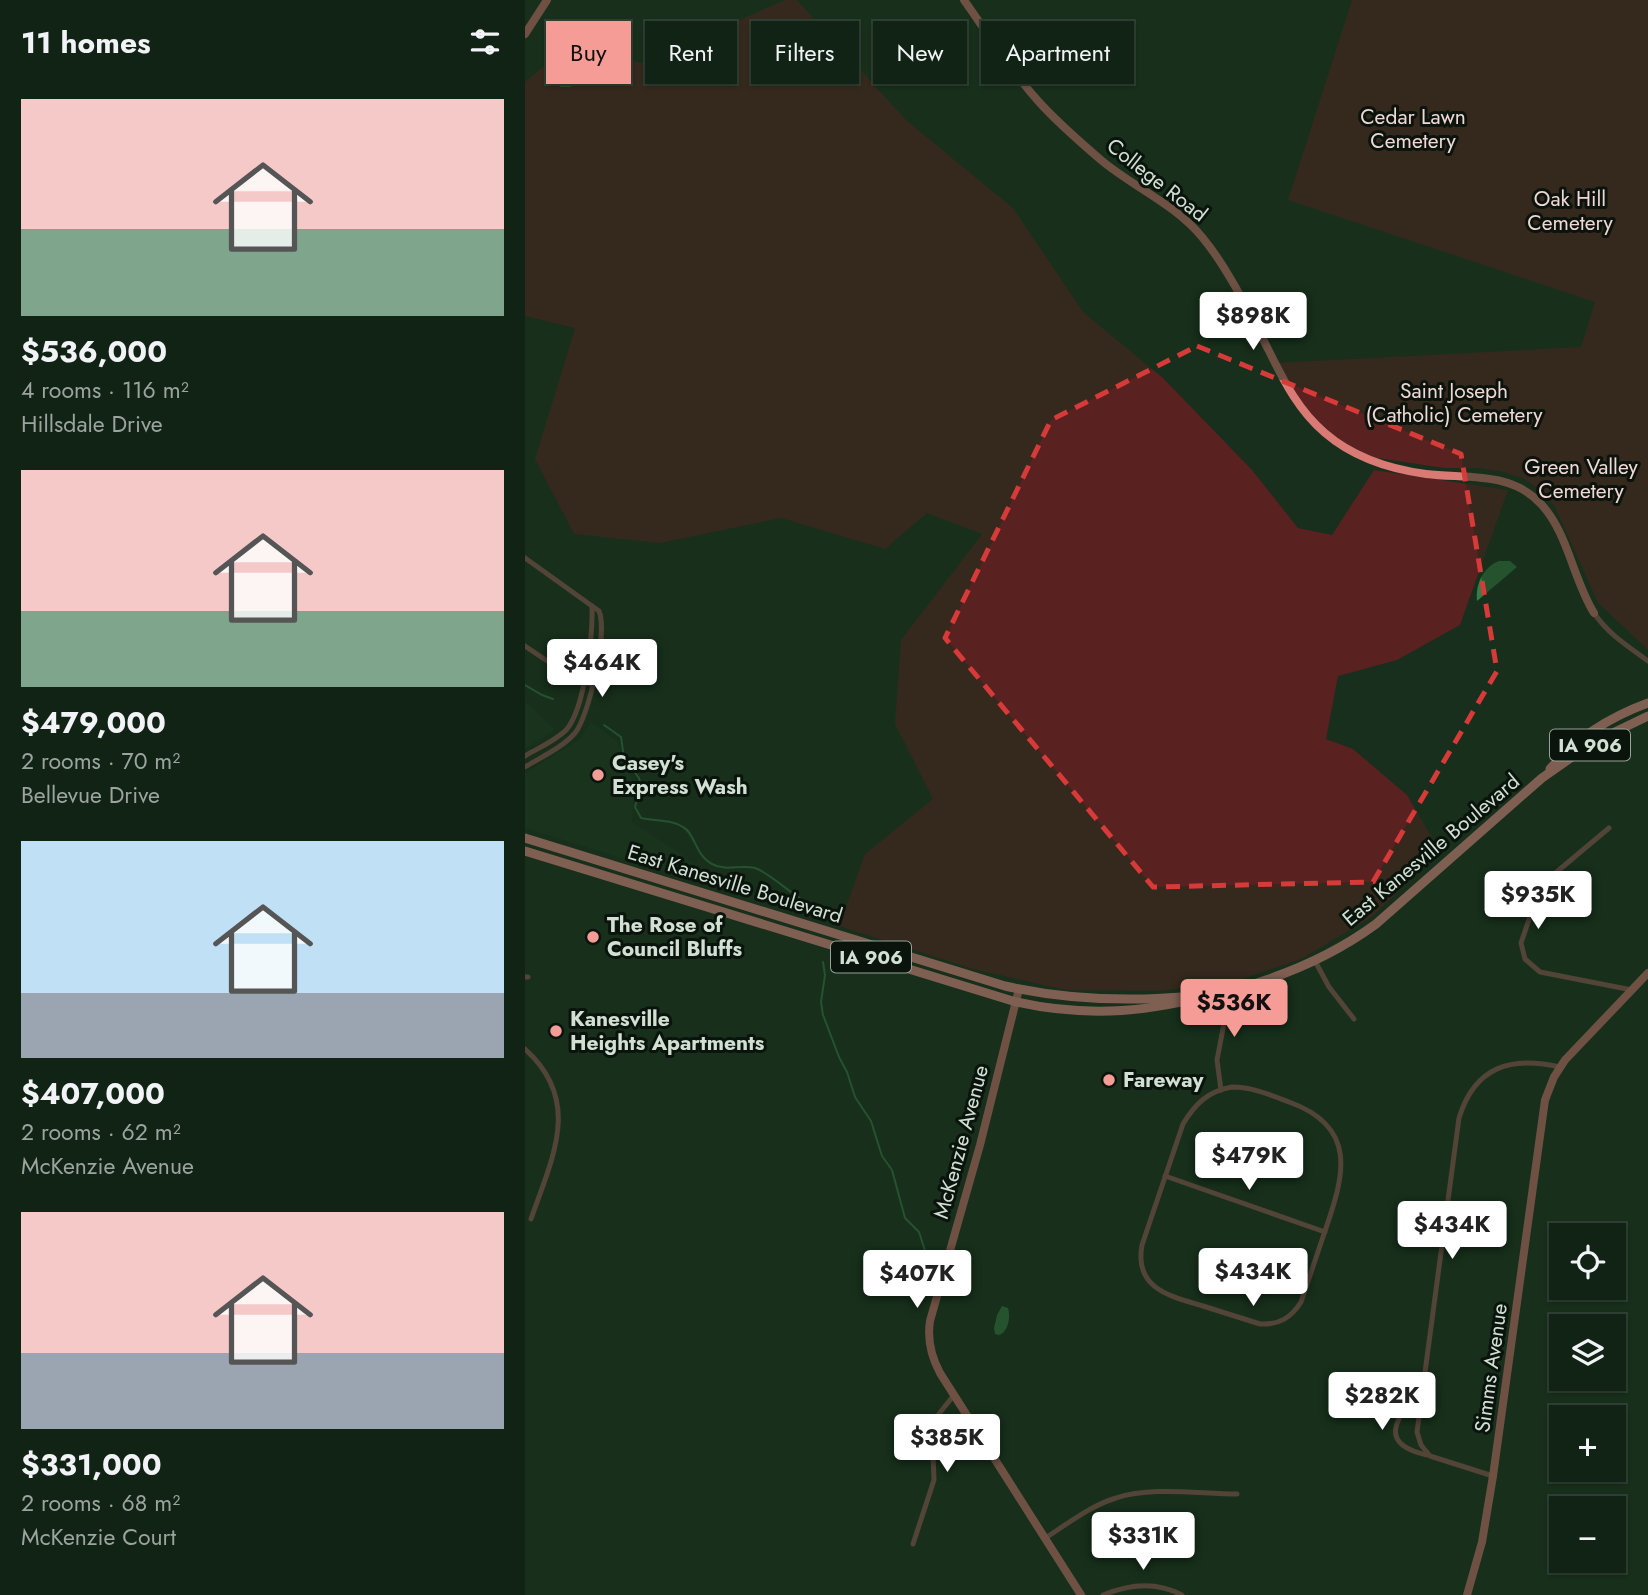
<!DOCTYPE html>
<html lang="en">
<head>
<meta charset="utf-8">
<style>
  :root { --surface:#112315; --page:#1a2b1e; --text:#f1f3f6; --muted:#9ca4a0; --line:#304034; --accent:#f59c96 }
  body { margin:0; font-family:Jost,sans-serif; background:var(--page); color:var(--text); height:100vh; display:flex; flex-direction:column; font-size:26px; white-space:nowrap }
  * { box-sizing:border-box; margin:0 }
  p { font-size:23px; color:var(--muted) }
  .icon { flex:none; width:38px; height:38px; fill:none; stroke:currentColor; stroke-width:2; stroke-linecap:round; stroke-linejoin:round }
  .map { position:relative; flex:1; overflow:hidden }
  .panel { display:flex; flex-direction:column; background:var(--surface); width:525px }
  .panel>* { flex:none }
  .guide { position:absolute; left:21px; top:21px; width:665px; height:63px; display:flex; gap:14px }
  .controls { position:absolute; left:1024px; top:1223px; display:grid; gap:14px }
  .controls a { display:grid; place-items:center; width:77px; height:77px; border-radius:0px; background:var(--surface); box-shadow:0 2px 5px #0004,0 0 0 2px var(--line); font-size:35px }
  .price { position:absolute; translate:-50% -60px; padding:0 16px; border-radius:7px; background:#fff; color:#222; font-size:23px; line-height:46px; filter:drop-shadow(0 2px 4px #0008) }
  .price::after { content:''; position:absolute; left:50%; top:42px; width:21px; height:16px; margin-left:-10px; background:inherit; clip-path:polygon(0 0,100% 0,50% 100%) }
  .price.selected { background:var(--accent); color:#111 }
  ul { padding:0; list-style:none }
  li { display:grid; align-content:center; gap:14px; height:371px; padding:0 21px }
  li span { display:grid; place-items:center; height:217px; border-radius:0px; color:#555 }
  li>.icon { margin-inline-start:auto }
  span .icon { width:126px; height:126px; fill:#fffc; stroke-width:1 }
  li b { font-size:30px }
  h2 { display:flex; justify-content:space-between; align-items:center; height:84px; padding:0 21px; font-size:30px }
  .tag { padding:0 24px; border-radius:0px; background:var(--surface); box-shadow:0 2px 5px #0004,0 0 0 2px var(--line); font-size:24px; line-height:63px }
  .tag.selected { background:var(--accent); color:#111 }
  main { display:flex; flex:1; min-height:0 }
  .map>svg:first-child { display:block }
  .built { fill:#1b3921 }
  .green { fill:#592120 }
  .water { fill:#337e46 }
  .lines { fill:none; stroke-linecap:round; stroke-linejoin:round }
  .stream { stroke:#337e46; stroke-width:2 }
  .street { stroke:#995e5a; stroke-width:5 }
  .secondary { stroke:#d97a75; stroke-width:8 }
  .primary { stroke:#fc9994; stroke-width:9 }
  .marked { fill:none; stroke:#d63a39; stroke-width:5; stroke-dasharray:14 9; stroke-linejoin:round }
  .poi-dot { fill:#f59c96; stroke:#0a140c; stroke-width:2.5 }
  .labels { text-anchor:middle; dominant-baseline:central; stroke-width:6; stroke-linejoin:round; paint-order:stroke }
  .shield { fill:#0a140c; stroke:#96a398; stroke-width:2 }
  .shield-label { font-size:19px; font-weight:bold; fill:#d2e0d4 }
  .park-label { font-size:21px; fill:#f1d7d5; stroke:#0a140c }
  .street-label { font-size:21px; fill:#d2e0d4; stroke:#0a140c }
  .poi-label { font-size:21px; font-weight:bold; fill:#d2e0d4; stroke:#0a140c; text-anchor:start }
</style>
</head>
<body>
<main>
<section class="panel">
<h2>11 homes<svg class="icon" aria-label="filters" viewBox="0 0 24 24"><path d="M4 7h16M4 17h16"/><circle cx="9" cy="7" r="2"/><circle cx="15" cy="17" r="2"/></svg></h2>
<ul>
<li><span style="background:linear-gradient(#f6c9c9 60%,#7fa58c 0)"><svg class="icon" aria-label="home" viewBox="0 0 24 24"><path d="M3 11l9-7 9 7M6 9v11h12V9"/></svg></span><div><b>$536,000</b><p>4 rooms · 116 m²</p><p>Hillsdale Drive</p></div></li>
<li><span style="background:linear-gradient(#f6c9c9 65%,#7fa58c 0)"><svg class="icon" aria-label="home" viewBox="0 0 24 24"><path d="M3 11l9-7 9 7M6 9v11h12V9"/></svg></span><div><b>$479,000</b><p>2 rooms · 70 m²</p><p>Bellevue Drive</p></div></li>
<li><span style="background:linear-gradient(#bfe0f5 70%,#9aa5b1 0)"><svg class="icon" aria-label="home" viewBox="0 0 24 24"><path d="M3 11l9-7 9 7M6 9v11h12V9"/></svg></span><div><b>$407,000</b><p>2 rooms · 62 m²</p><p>McKenzie Avenue</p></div></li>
<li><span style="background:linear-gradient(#f6c9c9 65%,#9aa5b1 0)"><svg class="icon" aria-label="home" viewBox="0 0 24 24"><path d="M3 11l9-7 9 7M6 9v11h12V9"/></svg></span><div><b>$331,000</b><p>2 rooms · 68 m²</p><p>McKenzie Court</p></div></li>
</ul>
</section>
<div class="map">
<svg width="1123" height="1595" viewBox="0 0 1123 1595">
  <rect width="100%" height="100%" fill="#172f1c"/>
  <g class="built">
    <polygon points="0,701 30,730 0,749"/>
    <polygon points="66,722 93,742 110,789 107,822 155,853 176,872 176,883 0,828 0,773 55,739"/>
  </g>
  <g class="green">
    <polygon points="260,0 272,0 382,121 488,208 558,312 638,378 727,470 773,528 807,535 849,470 983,490 935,625 872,660 813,676 801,739 828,749 882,795 915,851 847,917 776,959 708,982 634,991 541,990 448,969 314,926 340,854 408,799 370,724 376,640 457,534 402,513 360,549 256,518 135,543 49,534 10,459 50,328 0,316 0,82 24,62 57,46 116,63"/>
    <polygon points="827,0 1123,0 1123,650 1073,603 1030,507 1017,492 998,478 978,472 955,468 919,468 832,455 776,409 750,363 1056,347 1070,302 763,200"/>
  </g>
  <g class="water">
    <polygon points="39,62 46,63 59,75 58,80 45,87 35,87 34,68"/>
    <path d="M974,561H985L992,567L952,601C950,585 958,567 974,561Z"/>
    <path d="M477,1306L483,1308C486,1317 483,1332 474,1335L470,1334L469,1328L472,1315Z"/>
  </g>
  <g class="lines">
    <g class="stream">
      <polyline points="0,685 17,695 28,699"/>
      <path d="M79,725L96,737L99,758L114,778L116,785L110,807L116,818C130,821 145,819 158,827C170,833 170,855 187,864C202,872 215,864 230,868C243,872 265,893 279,901"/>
      <polyline points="298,962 300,975 296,1002 298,1015 314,1057 322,1072 330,1097 346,1121 357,1156 367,1170 380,1218 394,1232 404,1263"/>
    </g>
    <g class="street">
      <path d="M0,558L74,611C83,632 64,716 50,733C37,748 16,757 0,767"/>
      <path d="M1069,613C1083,634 1103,646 1123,661"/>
      <polyline points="0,646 43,675 67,685"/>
      <path d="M0,756C13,748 32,740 42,729C60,707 68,634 67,606"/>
      <polyline points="1084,828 1028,875 1013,893 996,943 1000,959 1015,972 1107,990"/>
      <polyline points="790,961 804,987 829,1019"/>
      <polyline points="0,977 3,977"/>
      <path d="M0,1049C58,1101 27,1158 6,1219"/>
      <path d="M707,1087C727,1087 746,1095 764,1102C834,1127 819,1176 800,1231C792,1255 784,1279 776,1302C766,1318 754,1325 735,1324C716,1318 697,1312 678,1306C645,1296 609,1289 617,1245L658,1124C670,1104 683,1091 707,1087Z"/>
      <polyline points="696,1090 692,1060 701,1013 699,992"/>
      <polyline points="640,1176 800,1232"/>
      <path d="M895,1388C873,1418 850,1443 902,1455"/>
      <path d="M968,1476L905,1456L896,1445L892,1432L934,1118C950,1066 986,1056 1035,1067"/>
      <path d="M519,1539C542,1524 565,1506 591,1498C626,1486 675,1494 712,1494"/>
      <polyline points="388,1544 409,1480 407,1429 413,1415 429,1395"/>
      <path d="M578,1595C604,1584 631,1581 657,1595"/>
    </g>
    <g class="secondary">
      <path d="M439,0C463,34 486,71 514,102C533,123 555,142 576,160C608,187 650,204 677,237C703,268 725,314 744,351C759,381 773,410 800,433C829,458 864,469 901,474C940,479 986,471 1016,504C1043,533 1048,579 1069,613"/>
      <polyline points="0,34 22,0"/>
      <path d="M494,989L455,1145L405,1321C402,1340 406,1356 415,1373L556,1595"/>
      <polyline points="942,1595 957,1542 968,1476 1020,1100 1029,1077 1040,1060 1123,973"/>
    </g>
    <g class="primary">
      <path d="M1025,769C1051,738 1085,717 1123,703"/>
      <path d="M0,838L480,986C543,1000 605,1002 669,996"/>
      <path d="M0,851L491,1002C568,1019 626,1011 701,992C755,978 806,957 851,924L1017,778L1067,743L1123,716"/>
    </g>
  </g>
  <path d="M0 0H1123V1595H0ZM672,346L936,454L972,671L848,882L628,887L420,638L526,420Z" fill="#172f1c" fill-opacity=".55" fill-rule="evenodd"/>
  <path class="marked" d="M672,346L936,454L972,671L848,882L628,887L420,638L526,420Z"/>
  <g class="poi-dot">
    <circle cx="73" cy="775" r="7"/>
    <circle cx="68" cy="937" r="7"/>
    <circle cx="31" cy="1031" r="7"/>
    <circle cx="584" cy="1080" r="7"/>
  </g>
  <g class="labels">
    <g class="shield">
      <rect x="1025" y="729.5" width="80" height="31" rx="5"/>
      <rect x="306" y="941.5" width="80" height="31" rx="5"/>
    </g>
    <g class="shield-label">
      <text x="1065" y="745">IA 906</text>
      <text x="346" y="957">IA 906</text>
    </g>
    <g class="park-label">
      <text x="888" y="117">Cedar Lawn<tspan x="888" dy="24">Cemetery</tspan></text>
      <text x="1045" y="199">Oak Hill<tspan x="1045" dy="24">Cemetery</tspan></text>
      <text x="929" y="391">Saint Joseph<tspan x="929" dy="24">(Catholic) Cemetery</tspan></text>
      <text x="1056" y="467">Green Valley<tspan x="1056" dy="24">Cemetery</tspan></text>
    </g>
    <g class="street-label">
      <text transform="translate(632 180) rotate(38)">College Road</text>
      <text transform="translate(906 850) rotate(-40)">East Kanesville Boulevard</text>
      <text transform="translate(210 884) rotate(17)">East Kanesville Boulevard</text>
      <text transform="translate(436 1142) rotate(-75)">McKenzie Avenue</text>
      <text transform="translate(966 1368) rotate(-82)">Simms Avenue</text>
    </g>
    <g class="poi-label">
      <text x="87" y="763">Casey's<tspan x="87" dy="24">Express Wash</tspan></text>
      <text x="82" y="925">The Rose of<tspan x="82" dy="24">Council Bluffs</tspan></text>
      <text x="45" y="1019">Kanesville<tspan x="45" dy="24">Heights Apartments</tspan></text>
      <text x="598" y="1080">Fareway</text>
    </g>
  </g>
</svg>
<div class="controls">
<a><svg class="icon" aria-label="locate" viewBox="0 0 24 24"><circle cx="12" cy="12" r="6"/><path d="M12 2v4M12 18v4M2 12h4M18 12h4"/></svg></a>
<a><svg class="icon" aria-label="layers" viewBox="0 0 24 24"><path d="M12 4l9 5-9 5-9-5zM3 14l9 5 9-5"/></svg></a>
<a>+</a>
<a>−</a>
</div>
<b class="price" style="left:728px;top:352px">$898K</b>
<b class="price" style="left:77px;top:699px">$464K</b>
<b class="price" style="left:1013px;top:931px">$935K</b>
<b class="price selected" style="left:709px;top:1039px">$536K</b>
<b class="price" style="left:724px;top:1192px">$479K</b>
<b class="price" style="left:927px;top:1261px">$434K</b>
<b class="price" style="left:728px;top:1308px">$434K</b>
<b class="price" style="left:392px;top:1310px">$407K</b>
<b class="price" style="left:857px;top:1432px">$282K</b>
<b class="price" style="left:422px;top:1474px">$385K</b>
<b class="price" style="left:618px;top:1572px">$331K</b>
<div class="guide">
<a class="tag selected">Buy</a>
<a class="tag">Rent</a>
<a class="tag">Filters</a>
<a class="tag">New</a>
<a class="tag">Apartment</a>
</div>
</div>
</main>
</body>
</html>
